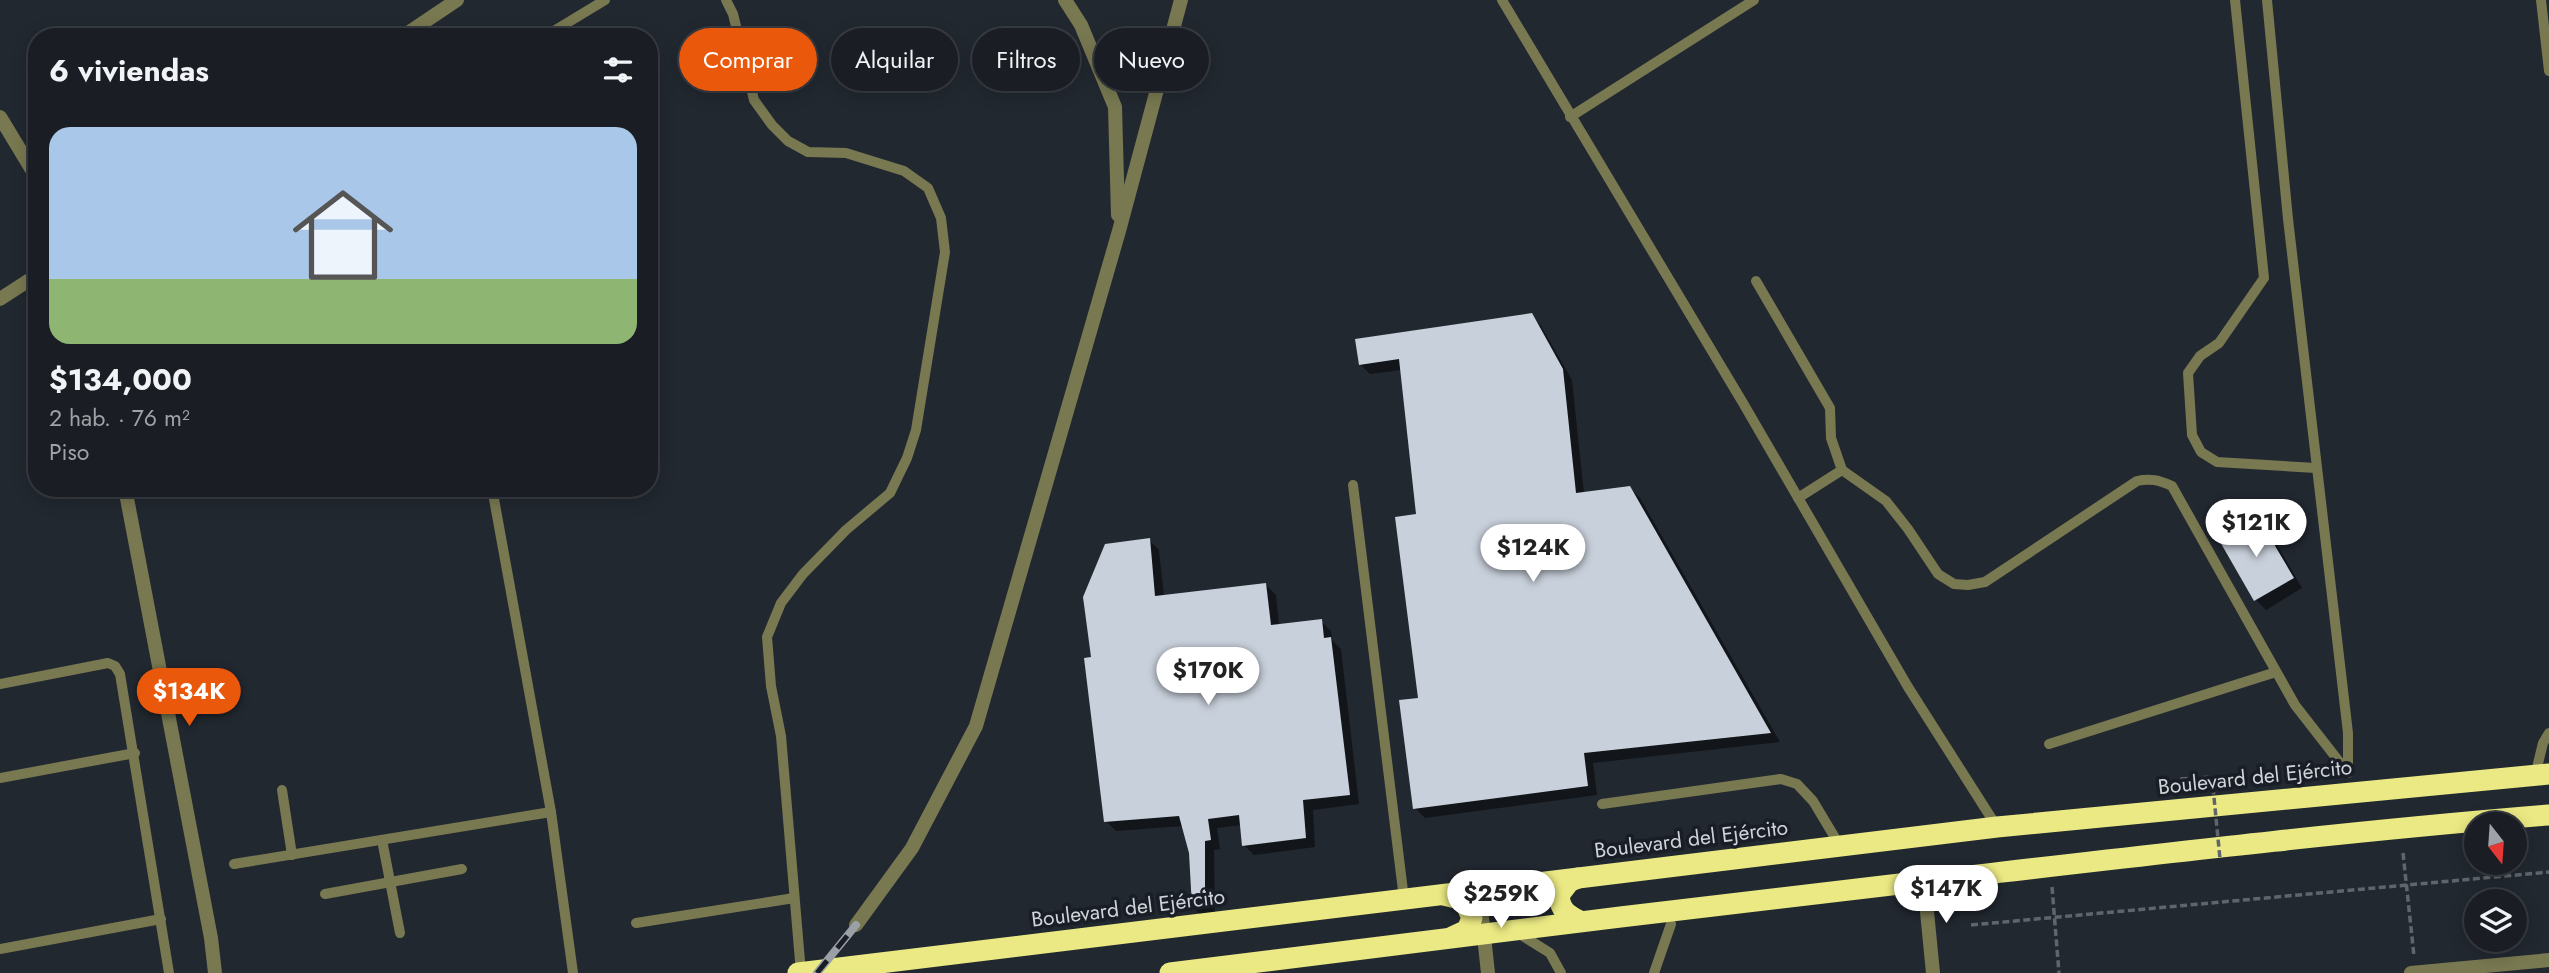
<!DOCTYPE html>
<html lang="es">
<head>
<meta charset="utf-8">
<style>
  :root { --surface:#1a1e24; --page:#272b31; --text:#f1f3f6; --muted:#9fa2a6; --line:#383c41; --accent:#ea580c }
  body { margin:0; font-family:Jost,sans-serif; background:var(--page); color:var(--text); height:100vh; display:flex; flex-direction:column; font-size:26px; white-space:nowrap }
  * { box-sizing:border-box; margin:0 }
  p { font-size:23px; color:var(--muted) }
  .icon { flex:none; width:38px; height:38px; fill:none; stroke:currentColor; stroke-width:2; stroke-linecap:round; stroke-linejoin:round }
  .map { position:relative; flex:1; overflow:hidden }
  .panel { position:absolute; left:28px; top:28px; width:630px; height:469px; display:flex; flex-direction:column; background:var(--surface); border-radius:28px; box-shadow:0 4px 18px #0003,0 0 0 2px var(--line) }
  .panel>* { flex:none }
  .top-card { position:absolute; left:679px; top:28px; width:665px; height:63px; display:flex; gap:14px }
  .needle { width:46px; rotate:163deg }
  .fabs { position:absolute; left:2464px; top:812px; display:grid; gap:14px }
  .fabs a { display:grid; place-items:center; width:63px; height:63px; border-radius:50%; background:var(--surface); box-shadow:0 4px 18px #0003,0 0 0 2px var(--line); font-size:35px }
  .price { position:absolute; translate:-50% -60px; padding:0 16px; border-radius:24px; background:#fff; color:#222; font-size:23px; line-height:46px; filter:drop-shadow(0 2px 4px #0008) }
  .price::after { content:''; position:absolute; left:50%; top:42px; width:21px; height:16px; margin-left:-10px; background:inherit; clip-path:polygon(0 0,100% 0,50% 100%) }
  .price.current { background:var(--accent); color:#fff }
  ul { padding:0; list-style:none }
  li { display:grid; align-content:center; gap:14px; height:371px; padding:0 21px }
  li+li { border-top:2px solid var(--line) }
  li span { display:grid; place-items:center; height:217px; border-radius:21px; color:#555 }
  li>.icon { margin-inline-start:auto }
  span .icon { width:126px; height:126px; fill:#fffc; stroke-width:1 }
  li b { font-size:30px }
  h2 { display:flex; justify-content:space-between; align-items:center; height:84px; padding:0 21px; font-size:30px }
  .chip { padding:0 24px; border-radius:32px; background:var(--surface); box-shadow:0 4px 18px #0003,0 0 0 2px var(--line); font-size:24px; line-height:63px }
  .chip.current { background:var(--accent); color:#fff }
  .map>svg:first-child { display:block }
  .shadow { fill:#0007 }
  .building { fill:#c8d0db }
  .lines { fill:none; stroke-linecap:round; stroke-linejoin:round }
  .path { stroke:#5f656c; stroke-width:3.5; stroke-dasharray:7 3.5; stroke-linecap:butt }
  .lane { stroke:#787851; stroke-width:10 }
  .street { stroke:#787851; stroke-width:14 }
  .highway { stroke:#eae983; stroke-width:21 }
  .rail-casing { stroke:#9b9fa6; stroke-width:8 }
  .rail { stroke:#191e26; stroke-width:5; stroke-dasharray:16; stroke-linecap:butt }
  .path-bridge { stroke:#5f656c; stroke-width:3.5; stroke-dasharray:7 3.5; stroke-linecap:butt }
  .labels { text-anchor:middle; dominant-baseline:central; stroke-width:7; stroke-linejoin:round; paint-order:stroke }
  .street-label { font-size:21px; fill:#d0d4da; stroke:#191e26 }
</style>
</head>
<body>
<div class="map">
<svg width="2549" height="973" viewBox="0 0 2549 973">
  <rect width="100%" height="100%" fill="#222830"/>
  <g class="shadow">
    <polygon points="1531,315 1541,326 1572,380 1584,494 1630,488 1640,498 1780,742 1593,763 1597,795 1425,818 1415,808 1420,699 1418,516 1402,370 1370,374 1360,364"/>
    <polygon points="2258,519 2268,529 2302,588 2266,610 2256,600"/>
    <polygon points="1149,540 1159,550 1164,597 1266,585 1276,595 1279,626 1321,621 1331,631 1332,640 1341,649 1359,804 1313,810 1315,847 1254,855 1244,845 1242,825 1217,828 1220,849 1214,850 1215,916 1203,917 1193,907 1190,853 1183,826 1116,831 1106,821 1093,659"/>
  </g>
  <g class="building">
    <polygon points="1532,313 1563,369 1576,493 1630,486 1771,733 1584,753 1588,786 1413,809 1399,700 1418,698 1395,517 1416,514 1399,359 1359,365 1355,339"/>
    <polygon points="2258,517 2294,578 2254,601 2219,540"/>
    <polygon points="1150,538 1155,596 1266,583 1271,625 1322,619 1324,638 1331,637 1350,795 1303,800 1306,838 1242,846 1239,815 1208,819 1211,840 1205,841 1205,907 1192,907 1189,853 1179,816 1104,822 1084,658 1091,657 1083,597 1105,544"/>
  </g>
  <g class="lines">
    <g class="path">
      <polyline points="2181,789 2180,779 2212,777"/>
      <polyline points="2403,853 2414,956"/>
      <polyline points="2052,887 2059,973"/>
      <polyline points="1971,925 2549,872"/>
    </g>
    <g class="lane">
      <polyline points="726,0 733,14 754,100 772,125 788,141 808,152 846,153 904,171 928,188 941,218 945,252 916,430 907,458 890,493 846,530 803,574 781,603 767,637 771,686 781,736 801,973"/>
      <polyline points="1502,0 1743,403 1908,687 1997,827"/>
      <polyline points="2235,0 2264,278 2219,343 2200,356 2188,373 2192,435 2201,452 2217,462 2316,468"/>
      <polyline points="2267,0 2288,219 2348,733 2348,773"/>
      <polyline points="2541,0 2549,71"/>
      <polyline points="544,37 605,0"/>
      <polyline points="1570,117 1754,0"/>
      <path d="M1756,281L1830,408L1831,438L1842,470L1886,501L1908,529L1938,574L1954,584L1968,585L1985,582L2137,481C2150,478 2159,480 2172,486L2295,705L2348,773"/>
      <polyline points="1353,485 1404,899"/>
      <polyline points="492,488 551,812"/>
      <polyline points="1798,498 1842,470"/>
      <polyline points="0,684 108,663 115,666 120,674 169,973"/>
      <polyline points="2049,744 2276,672"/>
      <polyline points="2535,776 2543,743 2549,733"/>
      <polyline points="0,778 135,753"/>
      <polyline points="282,790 292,855"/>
      <polyline points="1602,804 1781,779 1797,784 1813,801 1840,846"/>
      <polyline points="382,840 400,933"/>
      <polyline points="234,864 551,812 573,973"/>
      <polyline points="325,894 462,869"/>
      <polyline points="636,923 794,898"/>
      <polyline points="1518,933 1550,953 1561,973"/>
      <polyline points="0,949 161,919"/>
      <polyline points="1654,973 1671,924"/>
    </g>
    <g class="street">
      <polyline points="1065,0 1081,25 1115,107 1118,215"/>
      <polyline points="402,37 457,0"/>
      <polyline points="0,117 37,178"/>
      <polyline points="0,299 37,275"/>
      <polyline points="125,488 211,938 215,973"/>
      <polyline points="1924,881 1933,973"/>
      <polyline points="1479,890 1488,973"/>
      <polyline points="856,925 912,848 976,726 1119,231 1181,0"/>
      <polyline points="2411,973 2549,960"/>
    </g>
    <g class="highway">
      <path d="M1578,878L1569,882L1559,895C1560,910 1567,915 1580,921"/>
      <polyline points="1444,895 1464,900 1472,918 1467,930 1452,937"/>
      <polyline points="798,973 1997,827 2549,774"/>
      <path d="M1170,973C1422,941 1673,910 1925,881C2133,857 2340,832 2549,815"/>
    </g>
    <defs>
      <polyline id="rail" points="817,973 856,925"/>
    </defs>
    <use href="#rail" class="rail-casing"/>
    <use href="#rail" class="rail"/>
    <polyline class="path-bridge" points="2212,777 2220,859"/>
  </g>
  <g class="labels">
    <g class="street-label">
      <text transform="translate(2255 777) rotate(-6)">Boulevard del Ejército</text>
      <text transform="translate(1691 839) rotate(-7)">Boulevard del Ejército</text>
      <text transform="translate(1128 908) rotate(-7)">Boulevard del Ejército</text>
    </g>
  </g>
</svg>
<div class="fabs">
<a><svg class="needle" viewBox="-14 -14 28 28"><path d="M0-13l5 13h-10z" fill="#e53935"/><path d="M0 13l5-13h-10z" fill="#9fa2a6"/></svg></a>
<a><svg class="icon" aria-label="layers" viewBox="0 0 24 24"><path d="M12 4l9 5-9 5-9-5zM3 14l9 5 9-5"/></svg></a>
</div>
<b class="price" style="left:2256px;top:559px">$121K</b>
<b class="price" style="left:1533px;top:584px">$124K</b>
<b class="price" style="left:1208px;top:707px">$170K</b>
<b class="price current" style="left:189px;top:728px">$134K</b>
<b class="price" style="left:1946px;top:925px">$147K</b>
<b class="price" style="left:1501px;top:930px">$259K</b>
<div class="top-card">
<a class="chip current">Comprar</a>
<a class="chip">Alquilar</a>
<a class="chip">Filtros</a>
<a class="chip">Nuevo</a>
</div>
<section class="panel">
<h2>6 viviendas<svg class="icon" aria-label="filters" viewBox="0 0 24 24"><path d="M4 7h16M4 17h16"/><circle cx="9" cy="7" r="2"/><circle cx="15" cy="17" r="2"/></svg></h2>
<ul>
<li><span style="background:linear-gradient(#a9c7e8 70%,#8fb573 0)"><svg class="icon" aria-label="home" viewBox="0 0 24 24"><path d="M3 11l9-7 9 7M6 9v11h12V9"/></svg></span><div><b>$134,000</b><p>2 hab. · 76 m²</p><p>Piso</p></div></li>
</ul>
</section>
</div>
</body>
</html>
